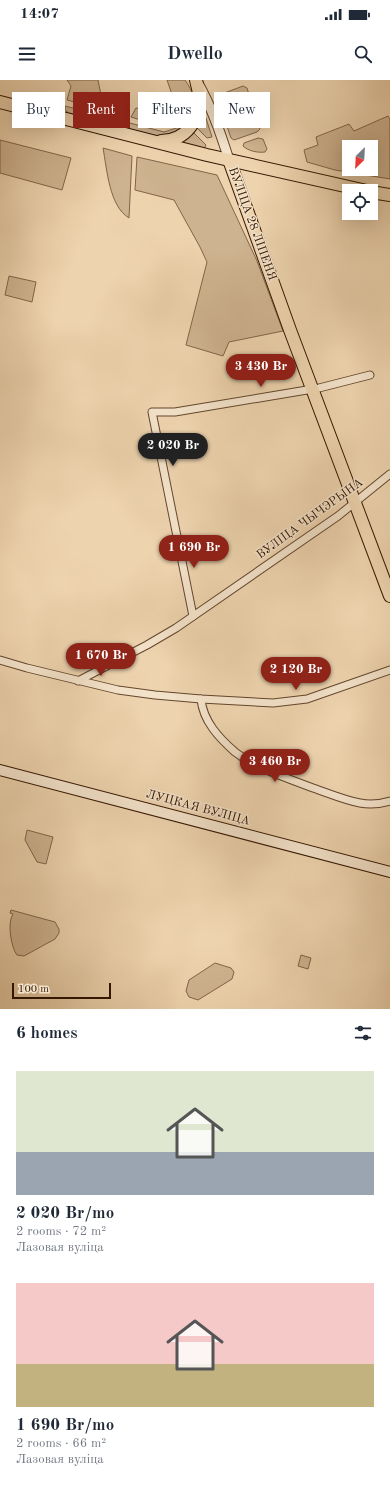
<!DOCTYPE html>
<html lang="en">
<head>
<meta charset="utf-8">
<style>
  :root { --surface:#fff; --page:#f6f6f7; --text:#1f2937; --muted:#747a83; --accent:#8f2418 }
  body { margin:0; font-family:"Old Standard TT",serif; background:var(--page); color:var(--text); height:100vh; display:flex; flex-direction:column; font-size:15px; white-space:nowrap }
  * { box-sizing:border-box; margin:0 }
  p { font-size:13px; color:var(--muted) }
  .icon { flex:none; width:22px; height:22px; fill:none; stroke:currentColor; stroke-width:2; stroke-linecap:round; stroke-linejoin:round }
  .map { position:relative; height:929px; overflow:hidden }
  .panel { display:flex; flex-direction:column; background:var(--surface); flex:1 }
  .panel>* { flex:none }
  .banner { position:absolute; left:12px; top:12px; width:366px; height:36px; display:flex; gap:8px }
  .needle { width:26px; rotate:204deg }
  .buttons { position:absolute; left:342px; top:60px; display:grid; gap:8px }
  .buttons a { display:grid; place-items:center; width:36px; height:36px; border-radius:0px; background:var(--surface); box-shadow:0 4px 16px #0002; font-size:20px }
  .scale { position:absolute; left:12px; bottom:10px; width:99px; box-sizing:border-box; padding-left:4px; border:2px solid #351700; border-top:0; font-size:11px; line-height:14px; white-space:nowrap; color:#351700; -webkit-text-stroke:3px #f3e2ca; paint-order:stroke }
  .price { position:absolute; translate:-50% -34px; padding:0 9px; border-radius:14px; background:var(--accent); color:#fff; font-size:13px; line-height:26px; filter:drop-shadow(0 1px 2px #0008) }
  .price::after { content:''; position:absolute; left:50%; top:24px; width:12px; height:9px; margin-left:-6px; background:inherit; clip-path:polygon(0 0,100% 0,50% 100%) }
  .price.on { background:#222; color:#fff }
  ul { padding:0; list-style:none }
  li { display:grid; align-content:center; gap:8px; height:212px; padding:0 16px }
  li span { display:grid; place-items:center; height:124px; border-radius:0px; color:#555 }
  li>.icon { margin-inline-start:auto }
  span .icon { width:72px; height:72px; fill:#fffc; stroke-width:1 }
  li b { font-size:17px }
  h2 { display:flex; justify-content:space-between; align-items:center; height:48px; padding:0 16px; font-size:17px }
  .chip { padding:0 14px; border-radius:0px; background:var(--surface); box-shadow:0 4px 16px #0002; font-size:14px; line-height:36px }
  .chip.on { background:var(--accent); color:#fff }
  .status { display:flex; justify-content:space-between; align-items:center; height:28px; padding:0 20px; background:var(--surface); direction:ltr }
  .status svg { height:11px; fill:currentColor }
  header { display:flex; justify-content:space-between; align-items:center; height:52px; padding:0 16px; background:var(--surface); font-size:18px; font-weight:700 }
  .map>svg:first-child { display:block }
  .green { fill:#ceb390; stroke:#826548; fill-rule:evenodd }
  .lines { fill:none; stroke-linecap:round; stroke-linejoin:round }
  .minor-casing { stroke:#63462c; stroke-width:9 }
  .tertiary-casing { stroke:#63462c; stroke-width:11 }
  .secondary-casing { stroke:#351700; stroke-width:12 }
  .primary-casing { stroke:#351700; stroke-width:14 }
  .minor { stroke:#f3e2ca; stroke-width:7 }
  .tertiary { stroke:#f3e2ca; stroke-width:9 }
  .secondary { stroke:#f3e2ca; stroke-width:10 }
  .primary { stroke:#edd3ae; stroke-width:12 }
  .labels { text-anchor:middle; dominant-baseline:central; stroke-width:3; stroke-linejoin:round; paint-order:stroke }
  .street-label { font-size:12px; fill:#351700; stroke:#f3e2ca }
</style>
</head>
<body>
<div class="status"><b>14:07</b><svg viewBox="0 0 49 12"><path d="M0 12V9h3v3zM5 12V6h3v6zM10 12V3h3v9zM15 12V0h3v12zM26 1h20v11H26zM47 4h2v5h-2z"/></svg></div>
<header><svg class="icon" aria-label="menu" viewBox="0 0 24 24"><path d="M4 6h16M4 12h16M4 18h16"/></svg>Dwello<svg class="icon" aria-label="search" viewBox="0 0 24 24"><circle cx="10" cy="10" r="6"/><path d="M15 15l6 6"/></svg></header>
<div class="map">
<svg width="390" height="929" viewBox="0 0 390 929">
  <rect width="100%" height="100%" fill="#edd3ae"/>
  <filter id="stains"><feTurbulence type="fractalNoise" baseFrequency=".005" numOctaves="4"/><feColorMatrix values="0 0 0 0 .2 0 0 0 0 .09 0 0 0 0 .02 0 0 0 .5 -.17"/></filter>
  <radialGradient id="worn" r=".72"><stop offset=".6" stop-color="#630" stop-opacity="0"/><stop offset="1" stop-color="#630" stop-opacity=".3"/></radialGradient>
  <g class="green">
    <polygon points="67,0 98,0 104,30 67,20 71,6"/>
    <path d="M167,0H185C197,18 194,19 191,39L176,26Z"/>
    <polygon points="243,6 247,8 260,49 257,52 234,60 231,58 217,17 219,15"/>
    <polygon points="164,25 169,26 182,40 163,47 131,37 136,28 161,34"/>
    <polygon points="65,26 164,52 186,45 184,51 159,57 68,33 65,29"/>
    <polygon points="204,32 212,57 207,58 196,47"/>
    <path d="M388,36L390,39V99L335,90L307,82L304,70L318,65L316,57L349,44L354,51ZM349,67H371V89H349Z"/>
    <polygon points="193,52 206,65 204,69 181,63"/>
    <path d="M258,58L263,59L267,69L265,72C258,73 248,71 243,66L244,63Z"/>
    <polygon points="0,60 71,78 62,110 0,93"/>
    <path d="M103,68L132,76L129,138C109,126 107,89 103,68Z"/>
    <polygon points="137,77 217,95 257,181 283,251 229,262 223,276 186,265 207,182 200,167 174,120 135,110"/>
    <polygon points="9,196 36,202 32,222 5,215"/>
    <polygon points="27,750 53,757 46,784 37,782 25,760"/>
    <path d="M11,830L55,842L59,849V853L55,859L24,876L17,875C11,868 7,842 13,834L10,833Z"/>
    <polygon points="301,875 311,878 308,889 298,886"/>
    <polygon points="215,883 231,888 234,892 232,899 198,920 189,917 186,911 189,900"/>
  </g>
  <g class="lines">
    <defs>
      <g id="minor">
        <polyline points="193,536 152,332 175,332 319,308 370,295"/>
        <polyline points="0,580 27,588 118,610 155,615 201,619 273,623 307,619 390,590"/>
        <polyline points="78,601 147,565 176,548 338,436 390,394"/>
        <path d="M201,619C203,641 219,658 235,672C257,689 287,698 313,708C328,713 344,720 360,723C370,725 380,724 390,721"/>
      </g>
      <path id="tertiary" d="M199,5C212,28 221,54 229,80"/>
      <polyline id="secondary" points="0,690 390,792"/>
      <g id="primary">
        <polyline points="0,22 207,75 367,111"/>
        <path d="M161,61C186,61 201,39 199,16C199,10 197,5 196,0"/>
        <polyline points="229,80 290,250 390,516"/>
        <polyline points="371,112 390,115"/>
      </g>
    </defs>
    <use href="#minor" class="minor-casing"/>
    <use href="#tertiary" class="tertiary-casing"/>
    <use href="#secondary" class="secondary-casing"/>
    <use href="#primary" class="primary-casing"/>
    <use href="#minor" class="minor"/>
    <use href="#tertiary" class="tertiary"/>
    <use href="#secondary" class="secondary"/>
    <use href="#primary" class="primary"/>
  </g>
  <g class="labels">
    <g class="street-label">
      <text transform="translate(252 144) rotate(70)">ВУЛІЦА 28 ЛІПЕНЯ</text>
      <text transform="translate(310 439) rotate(-36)">ВУЛІЦА ЧЫЧЭРЫНА</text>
      <text transform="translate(198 728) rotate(15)">ЛУЦКАЯ ВУЛІЦА</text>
    </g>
  </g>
  <rect width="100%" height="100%" filter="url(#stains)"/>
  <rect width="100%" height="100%" fill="url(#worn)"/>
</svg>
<div class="buttons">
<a><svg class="needle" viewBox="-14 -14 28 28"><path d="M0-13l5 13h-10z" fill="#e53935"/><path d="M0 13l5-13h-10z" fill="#747a83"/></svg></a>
<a><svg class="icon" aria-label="locate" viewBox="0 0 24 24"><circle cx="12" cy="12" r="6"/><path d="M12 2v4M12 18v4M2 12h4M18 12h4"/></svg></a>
</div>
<div class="scale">100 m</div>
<b class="price" style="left:261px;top:308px">3 430 Br</b>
<b class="price on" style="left:173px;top:387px">2 020 Br</b>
<b class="price" style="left:194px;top:489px">1 690 Br</b>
<b class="price" style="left:101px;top:597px">1 670 Br</b>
<b class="price" style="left:296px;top:611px">2 120 Br</b>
<b class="price" style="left:275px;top:703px">3 460 Br</b>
<div class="banner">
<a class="chip">Buy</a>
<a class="chip on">Rent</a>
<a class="chip">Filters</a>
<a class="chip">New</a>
</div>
</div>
<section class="panel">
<h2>6 homes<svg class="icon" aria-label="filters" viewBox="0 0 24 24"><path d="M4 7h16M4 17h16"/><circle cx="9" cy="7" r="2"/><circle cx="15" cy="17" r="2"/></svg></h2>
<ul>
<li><span style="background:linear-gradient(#dfe7d0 65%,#9aa5b1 0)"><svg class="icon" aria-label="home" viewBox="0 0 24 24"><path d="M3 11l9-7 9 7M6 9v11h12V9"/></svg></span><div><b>2 020 Br/mo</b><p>2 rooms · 72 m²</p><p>Лазовая вуліца</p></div></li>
<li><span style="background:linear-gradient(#f6c9c9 65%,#c2b280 0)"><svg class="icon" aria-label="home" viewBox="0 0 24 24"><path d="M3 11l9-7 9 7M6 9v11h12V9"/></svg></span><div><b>1 690 Br/mo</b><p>2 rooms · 66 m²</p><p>Лазовая вуліца</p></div></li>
</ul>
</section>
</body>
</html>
